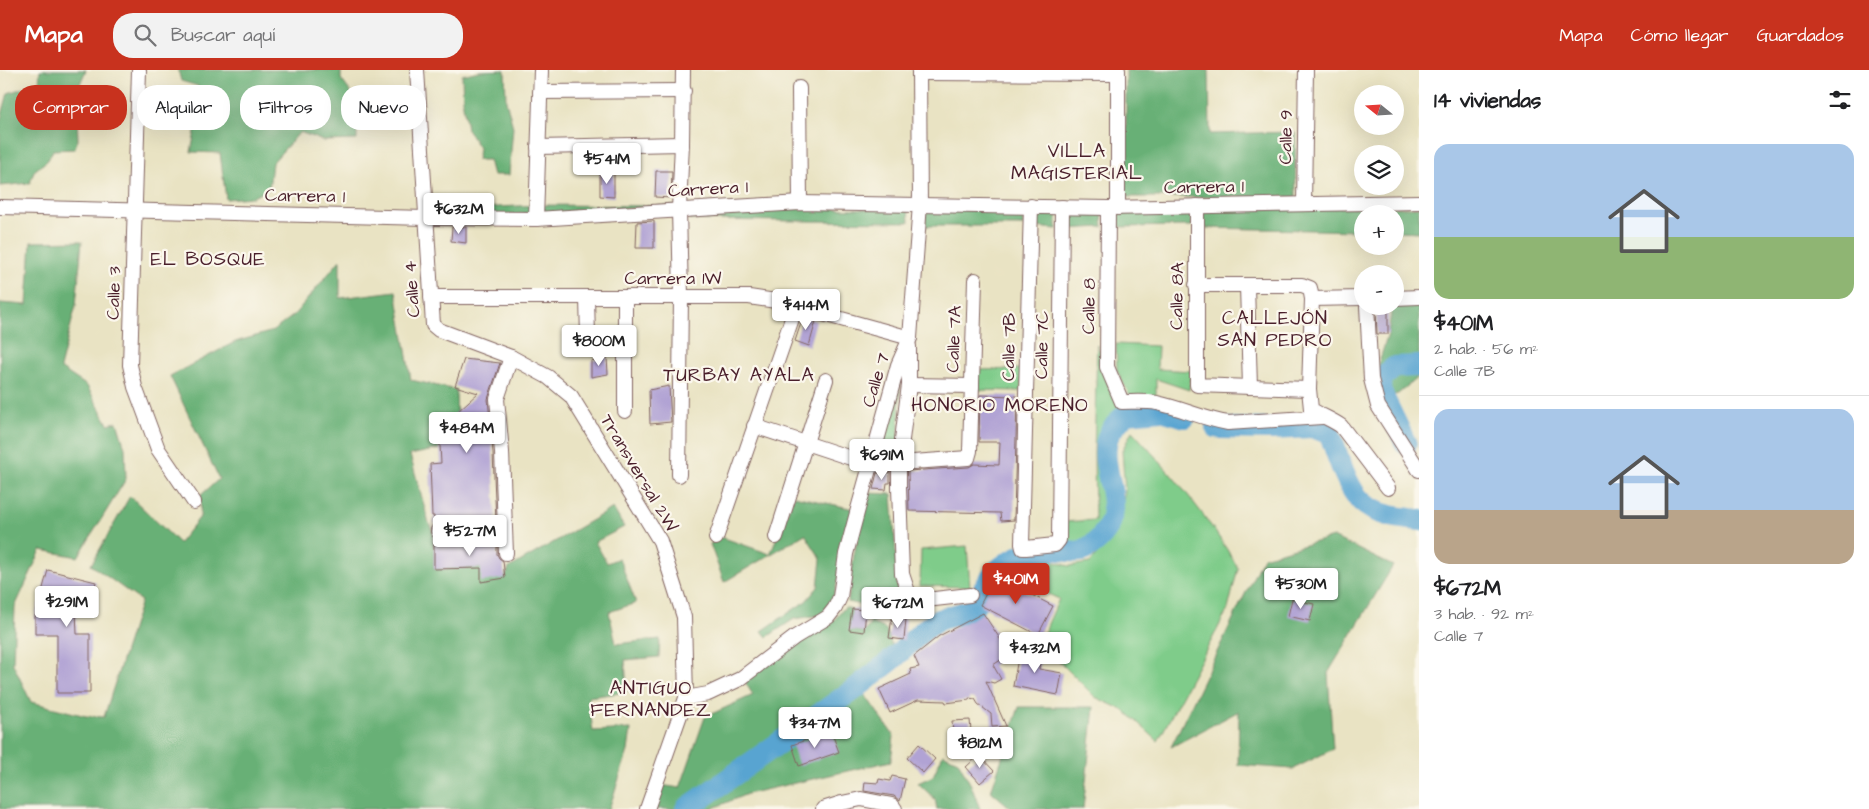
<!DOCTYPE html>
<html lang="es">
<head>
<meta charset="utf-8">
<style>
  :root { --surface:#fff; --page:#f2f2f2; --text:#202124; --muted:#757577; --line:#e0e0e0; --accent:#c8321e }
  body { margin:0; font-family:"Architects Daughter",sans-serif; background:var(--page); color:var(--text); height:100vh; display:flex; flex-direction:column; font-size:19px; white-space:nowrap }
  * { box-sizing:border-box; margin:0 }
  p { font-size:16px; color:var(--muted) }
  .icon { flex:none; width:28px; height:28px; fill:none; stroke:currentColor; stroke-width:2; stroke-linecap:round; stroke-linejoin:round }
  .map { position:relative; flex:1; overflow:hidden }
  .details { display:flex; flex-direction:column; background:var(--surface); width:450px }
  .details>* { flex:none }
  .top-card { position:absolute; left:15px; top:15px; width:475px; height:45px; display:flex; gap:10px }
  .needle { width:32px; rotate:288deg }
  .controls { position:absolute; left:1354px; top:15px; display:grid; gap:10px }
  .controls a { display:grid; place-items:center; width:50px; height:50px; border-radius:50%; background:var(--surface); box-shadow:0 5px 20px #0002; font-size:25px }
  .price { position:absolute; translate:-50% -42px; padding:0 11px; border-radius:5px; background:#fff; color:#222; font-size:16px; line-height:32px; filter:drop-shadow(0 1px 2px #0008) }
  .price::after { content:''; position:absolute; left:50%; top:30px; width:15px; height:11px; margin-left:-8px; background:inherit; clip-path:polygon(0 0,100% 0,50% 100%) }
  .price.selected { background:var(--accent); color:#fff }
  ul { padding:0; list-style:none }
  li { display:grid; align-content:center; gap:10px; height:265px; padding:0 15px }
  li+li { border-top:1px solid var(--line) }
  li span { display:grid; place-items:center; height:155px; border-radius:15px; color:#555 }
  li>.icon { margin-inline-start:auto }
  span .icon { width:90px; height:90px; fill:#fffc; stroke-width:1 }
  li b { font-size:21px }
  h2 { display:flex; justify-content:space-between; align-items:center; height:60px; padding:0 15px; font-size:21px }
  .chip { padding:0 18px; border-radius:20px; background:var(--surface); box-shadow:0 5px 20px #0002; font-size:18px; line-height:45px }
  .chip.selected { background:var(--accent); color:#fff }
  header { display:flex; align-items:center; gap:30px; box-sizing:border-box; height:70px; padding:0 25px; background:var(--accent); color:#fff }
  header strong { font-size:24px }
  nav { display:flex; gap:28px; margin-inline-start:auto; font-size:18px }
  .search { width:350px; height:45px; background:var(--page); display:flex; align-items:center; gap:12px; box-sizing:border-box; padding:0 18px; border-radius:20px; color:var(--muted); font-size:19px }
  main { display:flex; flex:1; min-height:0 }
  .map>svg:first-child { display:block }
  .green { fill:#7fcc8a; stroke:#64765a }
  .forest { fill:#67b076; stroke:#586850 }
  .lines { fill:none; stroke-linecap:round; stroke-linejoin:round }
  .river { stroke:#59a4d1; stroke-width:22 }
  .building { fill:#b1a3d4 }
  .street-casing { stroke:#826460; stroke-width:16 }
  .street { stroke:#fff; stroke-width:14 }
  .labels { text-anchor:middle; dominant-baseline:central; stroke-width:4.5; stroke-linejoin:round; paint-order:stroke }
  .street-label { font-size:18px; fill:#4a1f2b; stroke:#fbf7ec }
  .neighbourhood-label { font-size:19px; letter-spacing:1px; fill:#4a1f2b; stroke:#fbf7ec }
</style>
</head>
<body>
<header>
<strong>Mapa</strong>
<div class="search"><svg class="icon" aria-label="search" viewBox="0 0 24 24"><circle cx="10" cy="10" r="6"/><path d="M15 15l6 6"/></svg>Buscar aquí</div>
<nav><a>Mapa</a><a>Cómo llegar</a><a>Guardados</a></nav>
</header>
<main>
<div class="map">
<svg width="1419" height="739" viewBox="0 0 1419 739">
  <rect width="100%" height="100%" fill="#fbf7ec"/>
  <filter id="ink" filterUnits="userSpaceOnUse"><feTurbulence type="fractalNoise" baseFrequency=".02" numOctaves="2"/><feDisplacementMap in="SourceGraphic" scale="10" xChannelSelector="R" yChannelSelector="G"/><feConvolveMatrix kernelMatrix="1 2 1 2 8 2 1 2 1" color-interpolation-filters="sRGB"/></filter>
  <filter id="wash" filterUnits="userSpaceOnUse"><feTurbulence type="fractalNoise" baseFrequency=".0096" numOctaves="4" result="noise"/><feDisplacementMap in="SourceGraphic" scale="20" xChannelSelector="R" yChannelSelector="G"/><feGaussianBlur stdDeviation="1.12" result="paint"/><feColorMatrix in="noise" values="0 0 0 0 0 0 0 0 0 0 0 0 0 0 0 0 0 1.4 0 .05"/><feComposite in="paint" operator="in"/></filter>
  <g filter="url(#wash)">
    <rect width="100%" height="100%" fill="#e9e3c3"/>
    <g class="green">
      <polygon points="1116,274 1158,276 1157,299 1191,301 1189,320 1156,309 1156,326 1131,328 1117,301"/>
      <polygon points="1097,275 1122,332 1108,351 1101,368 1101,388 1109,433 1107,449 1099,462 1082,478 1059,474 1062,452 1095,450 1094,384"/>
      <polygon points="901,295 898,385 876,389"/>
      <polygon points="1021,299 1022,321 976,320 977,300"/>
      <path d="M1132,361C1171,403 1209,447 1238,498L1228,539L1158,671L1125,641L1095,627L1040,572L1059,529L1007,505L1019,494L1044,489L1069,496L1090,493L1116,461L1125,421L1122,381Z"/>
      <polygon points="967,476 970,517 920,516 921,480"/>
    </g>
    <g class="forest">
      <polygon points="40,0 86,0 73,30 77,47 78,70 74,79 53,80 48,90 34,101 30,113 0,116 0,52 8,23 39,13"/>
      <polygon points="178,0 341,0 341,9 357,31 357,70 323,71 300,62 272,93 269,119 253,127 226,129 220,83 191,82 199,41 198,16 181,11"/>
      <polygon points="505,0 506,31 513,57 509,105 493,105 489,90 477,90 479,78 467,59 463,35 462,5 479,1"/>
      <polygon points="1126,0 1209,0 1210,64 1295,62 1296,127 1126,127"/>
      <polygon points="539,135 676,136 438,148 437,140"/>
      <polygon points="1419,137 1419,162 1395,161 1395,144 1362,144 1362,161 1203,158 1203,139"/>
      <polygon points="690,138 908,139 909,152 690,150"/>
      <polygon points="925,140 1023,140 1023,156 926,156"/>
      <polygon points="1191,141 1192,156 1113,157 1113,143"/>
      <polygon points="1057,143 1057,159 1034,157 1033,144"/>
      <polygon points="1102,143 1103,157 1067,159 1067,144"/>
      <polygon points="82,171 76,235 60,298 87,316 108,354 117,352 125,378 126,409 78,487 41,480 15,537 13,594 31,632 86,646 104,647 141,531 91,495 130,426 179,473 200,447 201,425 219,409 170,306 235,272 273,261 294,245 340,190 340,228 396,221 411,310 456,320 457,353 435,353 439,379 410,385 429,453 434,464 434,499 481,498 505,508 509,498 613,438 624,457 595,472 607,493 619,488 636,533 609,542 616,574 660,569 659,587 625,590 627,622 588,627 593,661 631,659 628,681 609,739 0,739 0,233 27,235 31,172"/>
      <polygon points="1419,230 1419,306 1398,324 1380,328 1375,305 1388,264 1392,236 1395,236 1395,233"/>
      <polygon points="867,423 892,424 897,502 910,537 888,540 871,553 886,559 894,582 856,612 894,666 891,691 747,724 711,739 651,739 660,715 680,718 705,647 753,625 745,612 794,570 830,555 845,537 852,539 850,560 864,562 871,553 865,536 848,532 854,485"/>
      <polygon points="794,426 854,439 833,530 821,545 794,549 767,567 762,561 806,531 818,517 821,489 805,464 724,512 710,474 721,467 770,484"/>
      <polygon points="1333,467 1393,496 1328,603 1333,679 1293,699 1238,695 1239,641 1171,677 1263,487"/>
      <polygon points="1019,637 1094,637 1083,739 1012,739 991,721"/>
      <polygon points="943,684 958,691 971,715 980,739 937,739 935,729 918,713 933,706"/>
    </g>
    <g class="lines">
      <g class="river">
        <path d="M1216,357L1221,358L1272,359L1313,357L1330,364C1336,382 1347,418 1361,431C1376,446 1399,448 1419,450"/>
        <polyline points="1406,374 1380,320 1381,308 1395,297 1419,296"/>
        <path d="M686,739L855,619L893,589L924,560L938,550L972,540C981,525 989,506 1003,496C1019,483 1041,479 1061,480C1067,481 1078,483 1084,480C1089,478 1098,471 1102,466C1128,436 1099,403 1107,370C1109,360 1120,350 1127,343L1161,340L1185,347"/>
      </g>
    </g>
    <g id="blocks">
      <g class="building">
        <polygon points="577,85 593,85 592,100 576,98"/>
        <polygon points="656,101 672,101 671,128 655,127"/>
        <polygon points="600,103 614,103 614,127 600,126"/>
        <polygon points="654,151 654,178 636,178 637,152"/>
        <polygon points="452,157 466,157 466,173 451,171"/>
        <polygon points="1376,238 1388,238 1388,264 1377,264"/>
        <polygon points="803,247 816,251 809,276 795,271"/>
        <polygon points="607,287 608,304 591,307 591,291"/>
        <polygon points="464,289 500,293 488,329 493,383 496,452 434,453 434,446 432,446 430,394 441,393 439,358 478,323 455,316"/>
        <polygon points="669,316 671,352 650,354 649,320"/>
        <polygon points="980,325 1017,326 1014,450 1001,451 1000,443 909,441 908,401 969,397 974,394 999,395 1000,372 979,372"/>
        <polygon points="890,402 890,413 887,413 886,420 873,419 877,403"/>
        <polygon points="434,469 497,470 497,484 499,488 503,491 505,508 481,512 481,498 434,499"/>
        <polygon points="48,500 96,512 88,544 76,541 77,564 90,564 90,623 57,623 57,564 35,564 35,547"/>
        <polygon points="995,506 1053,536 1038,565 980,535"/>
        <polygon points="1292,529 1314,534 1310,551 1288,546"/>
        <polygon points="852,539 866,540 864,562 849,560"/>
        <polygon points="983,543 1010,584 993,595 1001,609 994,613 986,611 1006,656 992,657 991,644 978,634 975,629 969,628 969,630 946,633 945,631 918,630 890,643 879,619 911,604 910,599 919,597 914,586 939,566"/>
        <polygon points="892,547 906,549 904,570 889,568"/>
        <polygon points="1020,577 1036,580 1034,591 1040,592 1039,599 1062,603 1058,625 1013,616"/>
        <polygon points="970,650 972,672 954,673 952,651"/>
        <polygon points="831,661 839,682 799,696 792,675"/>
        <polygon points="919,674 935,689 923,703 907,688"/>
        <polygon points="979,685 994,701 980,713 966,697"/>
        <polygon points="892,706 905,709 900,731 894,726 864,721 865,712 878,713 879,709 890,711"/>
      </g>
    </g>
  </g>
  <g filter="url(#ink)">
    <use href="#blocks" fill-opacity="0" stroke="#826460" stroke-width="1"/>
    <g class="lines">
      <defs>
        <g id="street">
          <polyline points="139,0 130,295 135,317 158,379 194,432"/>
          <polyline points="417,0 433,255 439,260 511,287 548,307 571,326 660,471 684,547 686,628 647,739"/>
          <polyline points="919,3 1118,4"/>
          <polyline points="799,18 800,133"/>
          <polyline points="540,22 684,21"/>
          <polyline points="538,77 682,74"/>
          <polyline points="1304,134 1306,0"/>
          <polyline points="1031,136 1022,474 1023,478 1026,478 1055,475 1059,470 1062,137"/>
          <polyline points="1197,136 1197,315 1309,319"/>
          <polyline points="0,137 426,148 536,149 800,133 1108,138 1419,132"/>
          <path d="M1108,138L1107,297L1122,332C1134,332 1146,331 1157,333C1181,338 1204,349 1228,353L1322,347"/>
          <polyline points="1118,138 1118,0"/>
          <polyline points="536,149 541,0"/>
          <path d="M1196,215H1302L1310,218L1312,229L1309,319L1311,339C1321,346 1331,349 1341,356L1388,418"/>
          <polyline points="1247,216 1250,317"/>
          <polyline points="431,227 749,227 776,231 910,268"/>
          <polyline points="587,227 588,268"/>
          <polyline points="1395,228 1419,227"/>
          <polyline points="1312,229 1362,228"/>
          <polyline points="1367,236 1371,309 1378,336 1419,400"/>
          <polyline points="909,276 909,315 899,393 899,418 902,504 908,522 917,531 970,525"/>
          <polyline points="909,315 972,316"/>
          <polyline points="625,341 625,227"/>
          <polyline points="754,356 872,395 968,388 970,381 975,210"/>
          <polyline points="679,405 681,227 679,139 682,74 683,0"/>
          <polyline points="438,461 504,461"/>
          <polyline points="776,467 826,310"/>
          <polyline points="716,468 796,237"/>
          <polyline points="506,483 502,382 497,329 511,287"/>
          <polyline points="686,628 708,624 740,609 795,567 828,547 835,538 840,527 846,484 858,439 898,295 910,268 920,134 919,0"/>
          <polyline points="823,739 842,733 861,729 892,735 895,739"/>
        </g>
      </defs>
      <use href="#street" class="street-casing"/>
      <use href="#street" class="street"/>
    </g>
  </g>
  <g class="labels">
    <g class="street-label">
      <text transform="translate(1286 67) rotate(-89)">Calle 9</text>
      <text transform="translate(1204 117) rotate(-1)">Carrera 1</text>
      <text transform="translate(708 119) rotate(-3)">Carrera 1</text>
      <text transform="translate(305 126) rotate(1)">Carrera 1</text>
      <text x="673" y="208">Carrera 1W</text>
      <text transform="translate(412 219) rotate(-94)">Calle 4</text>
      <text transform="translate(114 223) rotate(-88)">Calle 3</text>
      <text transform="translate(1177 226) rotate(-89)">Calle 8A</text>
      <text transform="translate(1089 236) rotate(-89)">Calle 8</text>
      <text transform="translate(954 269) rotate(-88)">Calle 7A</text>
      <text transform="translate(1042 275) rotate(-89)">Calle 7C</text>
      <text transform="translate(1009 277) rotate(-89)">Calle 7B</text>
      <text transform="translate(876 310) rotate(-73)">Calle 7</text>
      <text transform="translate(639 403) rotate(59)">Transversal 2W</text>
    </g>
    <g class="neighbourhood-label">
      <text x="1077" y="81">VILLA<tspan x="1077" dy="22">MAGISTERIAL</tspan></text>
      <text x="208" y="189">EL BOSQUE</text>
      <text x="1275" y="248">CALLEJÓN<tspan x="1275" dy="22">SAN PEDRO</tspan></text>
      <text x="739" y="305">TURBAY AYALA</text>
      <text x="1000" y="335">HONORIO MORENO</text>
      <text x="651" y="618">ANTIGUO<tspan x="651" dy="22">FERNANDEZ</tspan></text>
    </g>
  </g>
</svg>
<div class="controls">
<a><svg class="needle" viewBox="-14 -14 28 28"><path d="M0-13l5 13h-10z" fill="#e53935"/><path d="M0 13l5-13h-10z" fill="#757577"/></svg></a>
<a><svg class="icon" aria-label="layers" viewBox="0 0 24 24"><path d="M12 4l9 5-9 5-9-5zM3 14l9 5 9-5"/></svg></a>
<a>+</a>
<a>−</a>
</div>
<b class="price" style="left:607px;top:115px">$541M</b>
<b class="price" style="left:459px;top:165px">$632M</b>
<b class="price" style="left:806px;top:261px">$414M</b>
<b class="price" style="left:599px;top:297px">$800M</b>
<b class="price" style="left:467px;top:384px">$484M</b>
<b class="price" style="left:882px;top:411px">$691M</b>
<b class="price" style="left:470px;top:487px">$527M</b>
<b class="price selected" style="left:1016px;top:535px">$401M</b>
<b class="price" style="left:1301px;top:540px">$530M</b>
<b class="price" style="left:67px;top:558px">$291M</b>
<b class="price" style="left:898px;top:559px">$672M</b>
<b class="price" style="left:1035px;top:604px">$432M</b>
<b class="price" style="left:815px;top:679px">$347M</b>
<b class="price" style="left:980px;top:699px">$812M</b>
<div class="top-card">
<a class="chip selected">Comprar</a>
<a class="chip">Alquilar</a>
<a class="chip">Filtros</a>
<a class="chip">Nuevo</a>
</div>
</div>
<section class="details">
<h2>14 viviendas<svg class="icon" aria-label="filters" viewBox="0 0 24 24"><path d="M4 7h16M4 17h16"/><circle cx="9" cy="7" r="2"/><circle cx="15" cy="17" r="2"/></svg></h2>
<ul>
<li><span style="background:linear-gradient(#a9c7e8 60%,#8fb573 0)"><svg class="icon" aria-label="home" viewBox="0 0 24 24"><path d="M3 11l9-7 9 7M6 9v11h12V9"/></svg></span><div><b>$401M</b><p>2 hab. · 56 m²</p><p>Calle 7B</p></div></li>
<li><span style="background:linear-gradient(#a9c7e8 65%,#b9a48a 0)"><svg class="icon" aria-label="home" viewBox="0 0 24 24"><path d="M3 11l9-7 9 7M6 9v11h12V9"/></svg></span><div><b>$672M</b><p>3 hab. · 92 m²</p><p>Calle 7</p></div></li>
</ul>
</section>
</main>
</body>
</html>
